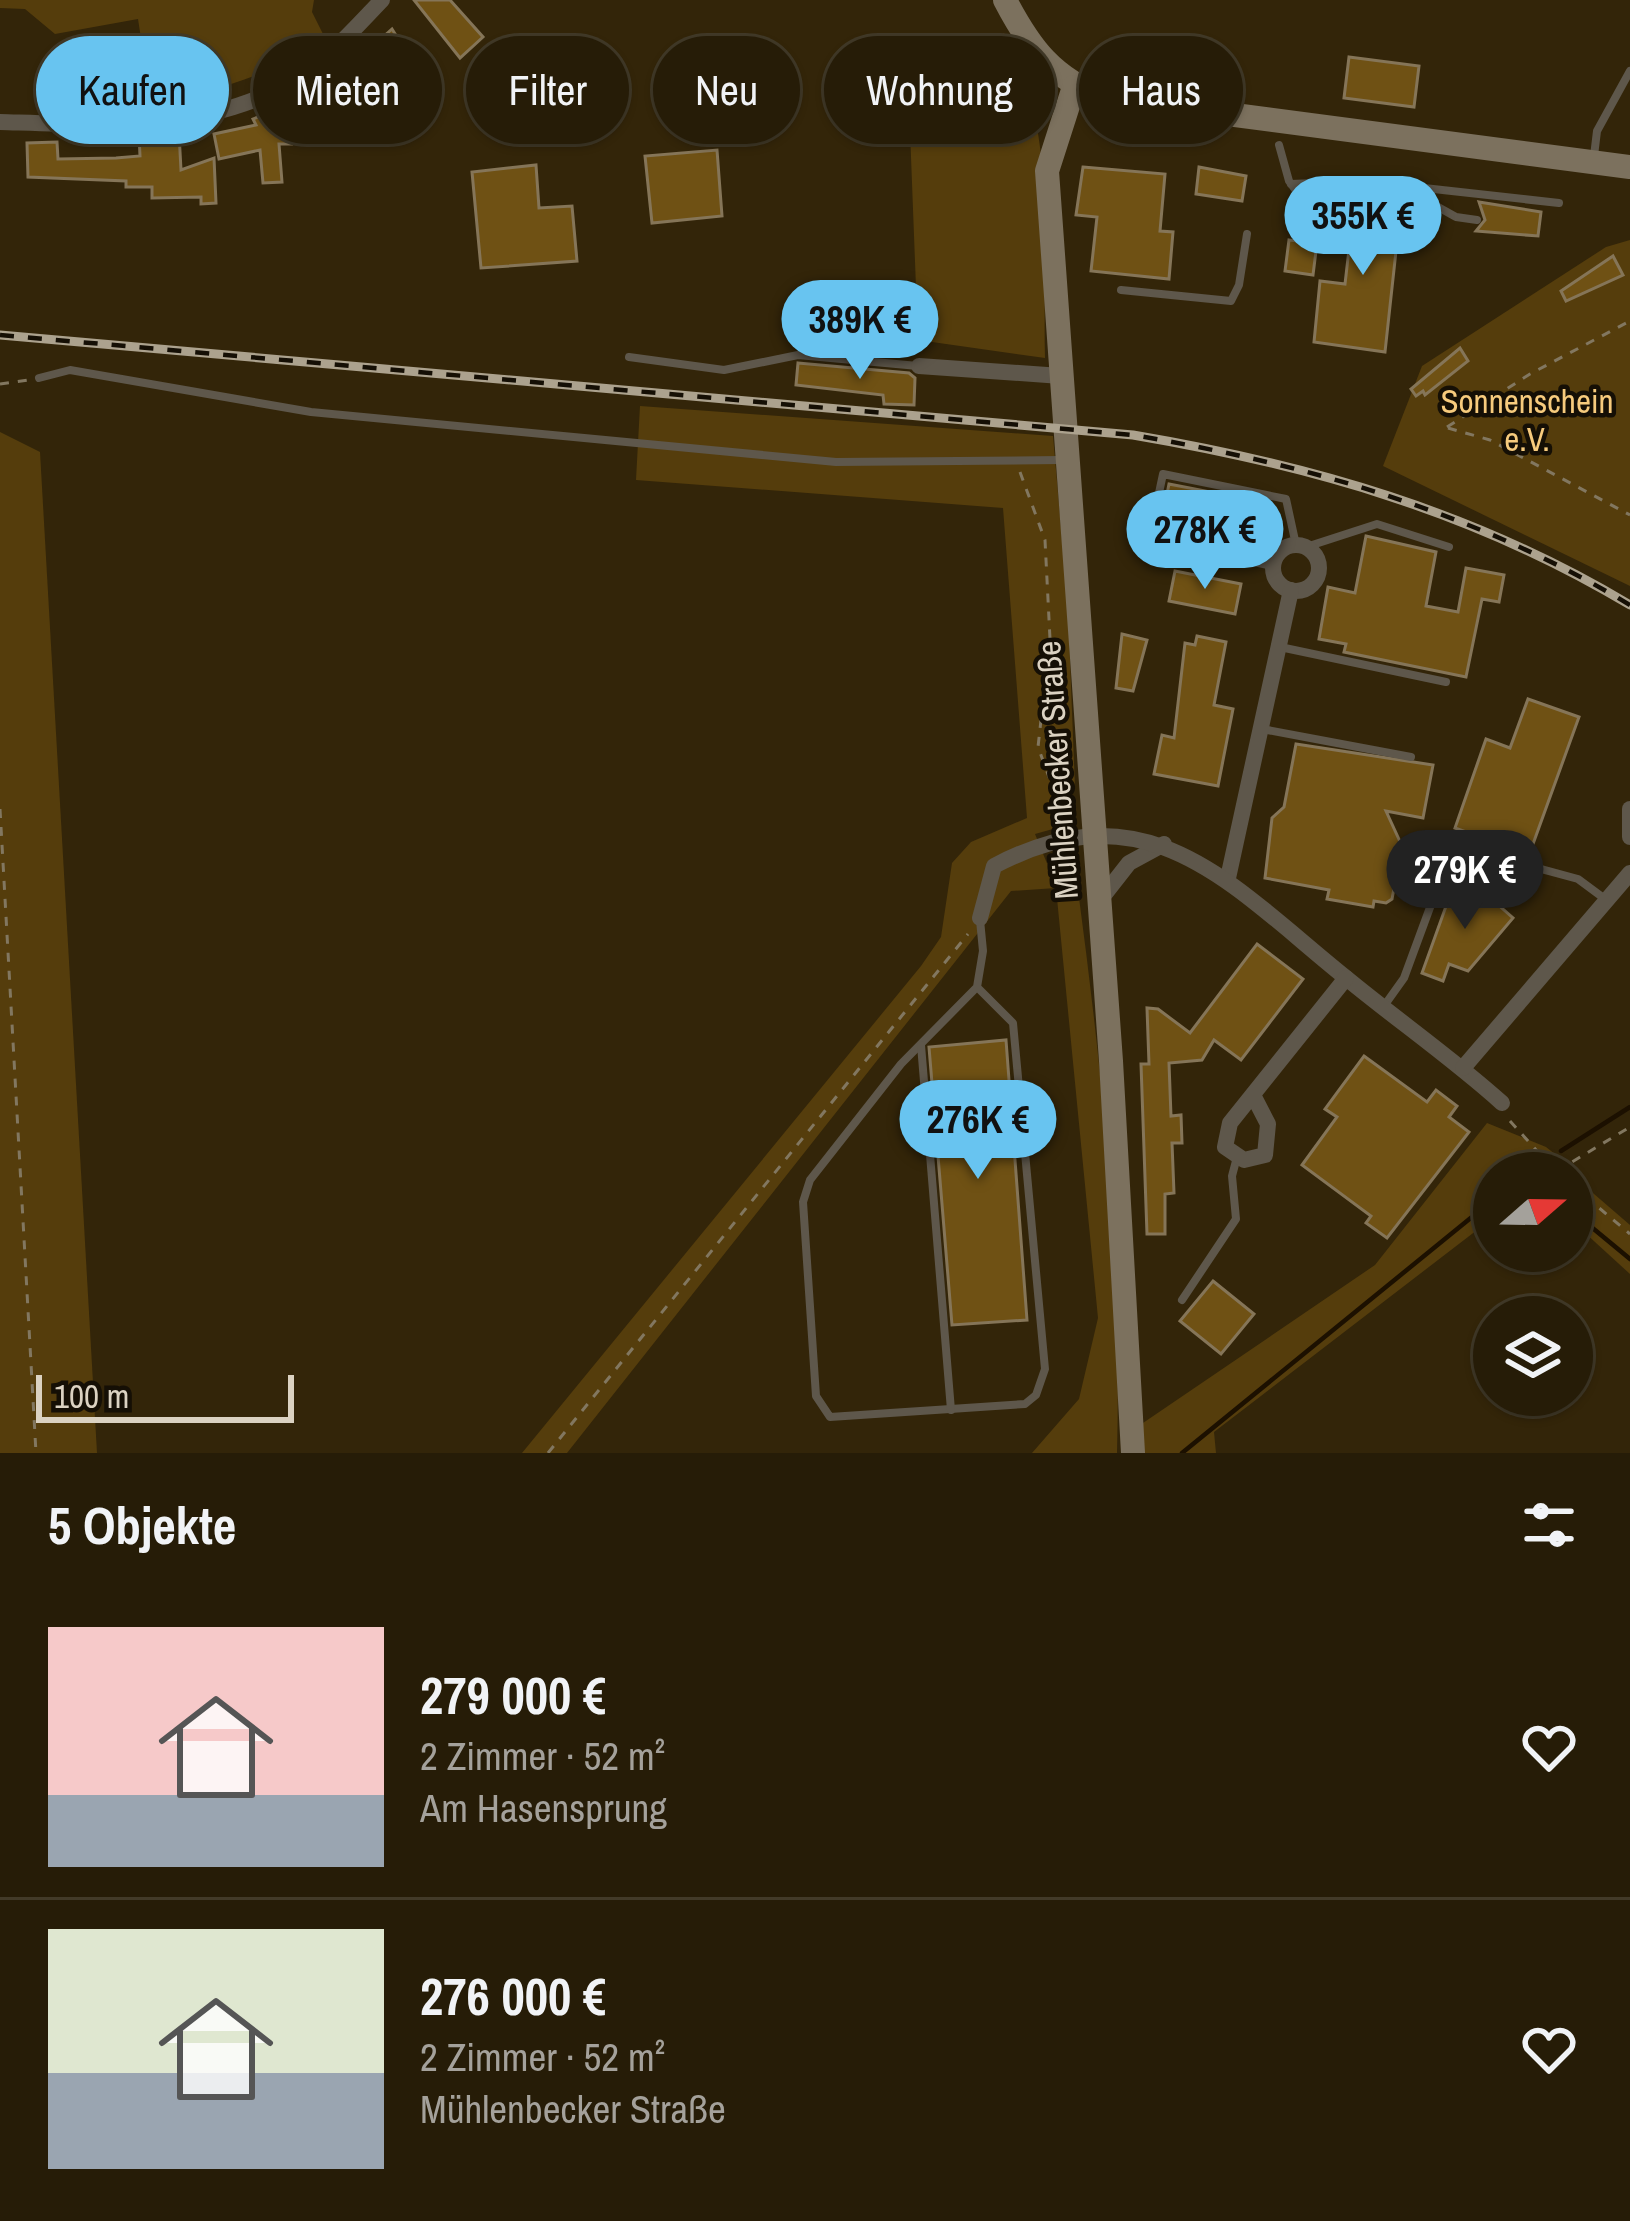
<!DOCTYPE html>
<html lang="de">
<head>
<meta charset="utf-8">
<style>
  :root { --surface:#261c07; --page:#2e2511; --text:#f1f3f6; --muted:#a4a19b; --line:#423a28; --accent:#68c4f0 }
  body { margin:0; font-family:"Archivo Narrow",sans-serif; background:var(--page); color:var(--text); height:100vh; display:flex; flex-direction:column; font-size:45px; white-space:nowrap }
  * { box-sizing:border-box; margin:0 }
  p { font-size:39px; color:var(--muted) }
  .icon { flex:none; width:66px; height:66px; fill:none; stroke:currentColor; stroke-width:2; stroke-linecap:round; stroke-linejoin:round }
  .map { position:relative; height:1453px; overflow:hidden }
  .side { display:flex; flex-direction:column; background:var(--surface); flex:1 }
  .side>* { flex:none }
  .top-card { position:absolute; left:36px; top:36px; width:1560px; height:108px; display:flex; gap:24px }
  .needle { width:78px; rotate:70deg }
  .fabs { position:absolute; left:1473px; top:1152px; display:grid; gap:24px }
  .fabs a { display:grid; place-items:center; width:120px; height:120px; border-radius:50%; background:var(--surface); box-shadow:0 3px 9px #0004,0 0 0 3px var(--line); font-size:60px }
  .scale { position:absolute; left:36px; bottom:30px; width:258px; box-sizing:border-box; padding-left:12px; border:6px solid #dbd2c2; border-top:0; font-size:33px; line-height:42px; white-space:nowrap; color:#dbd2c2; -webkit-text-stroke:9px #150f05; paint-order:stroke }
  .price { position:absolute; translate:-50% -102px; padding:0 27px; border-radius:42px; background:var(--accent); color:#111; font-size:39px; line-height:78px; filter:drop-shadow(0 3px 6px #0008) }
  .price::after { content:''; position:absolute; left:50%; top:72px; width:36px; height:27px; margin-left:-18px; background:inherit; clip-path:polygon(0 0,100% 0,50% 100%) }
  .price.current { background:#222; color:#fff }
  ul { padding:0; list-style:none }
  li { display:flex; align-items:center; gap:36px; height:300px; padding:0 48px }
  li+li { border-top:3px solid var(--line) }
  li span { display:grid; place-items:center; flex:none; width:336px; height:240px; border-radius:0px; color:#555 }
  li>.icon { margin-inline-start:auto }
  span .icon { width:144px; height:144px; fill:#fffc; stroke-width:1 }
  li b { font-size:51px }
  h2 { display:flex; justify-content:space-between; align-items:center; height:144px; padding:0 48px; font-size:51px }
  .chip { padding:0 42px; border-radius:54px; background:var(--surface); box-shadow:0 3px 9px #0004,0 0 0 3px var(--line); font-size:42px; line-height:108px }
  .chip.current { background:var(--accent); color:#111 }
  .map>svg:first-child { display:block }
  .green { fill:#553d0c }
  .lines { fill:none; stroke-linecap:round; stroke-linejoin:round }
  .stream { stroke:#1c1000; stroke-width:4.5 }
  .building { fill:#6f5114; stroke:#857558; stroke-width:3 }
  .path { stroke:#827760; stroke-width:3; stroke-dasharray:9 9; stroke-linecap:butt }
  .service { stroke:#5e574b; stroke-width:8 }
  .minor { stroke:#5e574b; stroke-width:16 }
  .secondary { stroke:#7c715e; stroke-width:24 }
  .rail-casing { stroke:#aca28e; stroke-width:9 }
  .rail { stroke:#150f05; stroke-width:4.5; stroke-dasharray:14; stroke-linecap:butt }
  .labels { text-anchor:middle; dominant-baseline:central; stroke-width:9; stroke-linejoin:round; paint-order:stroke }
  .park-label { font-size:33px; fill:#f7cb7d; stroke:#150f05 }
  .street-label { font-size:33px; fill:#dbd2c2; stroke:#150f05 }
</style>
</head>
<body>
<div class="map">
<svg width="1630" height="1453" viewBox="0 0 1630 1453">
  <rect width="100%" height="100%" fill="#332509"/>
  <g class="green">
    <path d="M0,0H314L312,12L324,36C271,78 216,90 151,103L138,19L55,34L25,9L0,8Z"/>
    <path d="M1004,33C1059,127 1042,253 1045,358L918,340L908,78Z"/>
    <polygon points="1630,240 1630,586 1383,466 1422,366 1606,247"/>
    <path d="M640,406L1053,436L1068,608L1075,788L1060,827L1035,834L1057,888L1078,890C1103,1077 1122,1264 1117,1453H1032L1079,1399L1098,1318L1056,888L1011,891L567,1453H522L921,966L941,937L952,863L971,842L1027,818L1003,508L636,480Z"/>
    <polygon points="0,432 40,452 97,1453 0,1453"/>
    <polygon points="1487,1123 1546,1147 1565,1162 1551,1173 1494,1173 1494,1217 1214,1432 1216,1453 1141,1453 1140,1425 1375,1265"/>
    <polygon points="1572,1175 1630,1225 1630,1274 1572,1221"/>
  </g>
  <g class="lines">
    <g class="stream">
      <polyline points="1561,1151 1630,1107"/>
      <polyline points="1572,1211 1630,1259"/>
      <polyline points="1182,1453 1494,1199"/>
    </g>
  </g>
  <g class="building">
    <polygon points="414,0 450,0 483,37 460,58"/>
    <polygon points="392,29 407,53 382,74 364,54"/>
    <polygon points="1349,57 1419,66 1414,107 1344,98"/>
    <polygon points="331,81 346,101 319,122 309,110 316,104 311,97"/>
    <polygon points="277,109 291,144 279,144 282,182 263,183 260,150 219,159 214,134 256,125 253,119"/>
    <polygon points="179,133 181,170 214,158 216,203 201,204 201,197 152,198 152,187 126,187 126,181 28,177 27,143 57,142 58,159 116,158 140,156 139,135"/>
    <polygon points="717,150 722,216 652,223 645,156"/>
    <polygon points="536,165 539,208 572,206 577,261 481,268 472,172"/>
    <polygon points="1083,167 1165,174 1160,231 1173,232 1169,279 1091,271 1097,217 1076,215"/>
    <polygon points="1199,167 1246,176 1242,201 1196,194"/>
    <polygon points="1356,189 1402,196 1385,352 1314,342 1320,281 1345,284"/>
    <polygon points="1479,202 1541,212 1538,236 1476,231 1485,220"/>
    <polygon points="1289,240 1317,243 1313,275 1285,271"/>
    <polygon points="1613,256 1623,275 1566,301 1561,291"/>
    <polygon points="1460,348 1468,361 1425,395 1423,391 1416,396 1411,389"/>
    <polygon points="798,363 909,373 915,378 914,405 884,404 883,395 796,385"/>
    <polygon points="1169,484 1256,501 1246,551 1159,534"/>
    <polygon points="1366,536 1436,552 1426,606 1458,612 1466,568 1504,575 1499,602 1482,599 1466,677 1344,652 1346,644 1319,639 1328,587 1355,593"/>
    <polygon points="1175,571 1241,584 1235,614 1169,601"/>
    <polygon points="1122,634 1147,640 1133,691 1116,688"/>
    <polygon points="1197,636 1226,642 1214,705 1233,709 1218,786 1154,774 1162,735 1174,738 1185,643 1195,645"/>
    <polygon points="1528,699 1579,717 1529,855 1455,828 1486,739 1510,748"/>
    <polygon points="1296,744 1433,765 1423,818 1386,811 1402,846 1392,899 1386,903 1374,901 1373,907 1327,899 1329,890 1265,878 1272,818 1284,807"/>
    <polygon points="1454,884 1496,903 1513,918 1468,971 1449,964 1443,981 1422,973"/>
    <polygon points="1257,944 1303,979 1241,1060 1214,1040 1202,1060 1169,1063 1171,1116 1181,1115 1182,1143 1172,1143 1174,1193 1165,1194 1165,1234 1147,1234 1141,1064 1149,1064 1147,1008 1158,1009 1190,1033"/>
    <polygon points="1006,1040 1027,1320 952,1325 929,1047"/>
    <polygon points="1364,1056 1427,1102 1436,1090 1457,1106 1449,1117 1469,1132 1387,1238 1366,1223 1371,1216 1302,1165 1337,1117 1325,1109"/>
    <polygon points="1213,1281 1254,1314 1221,1354 1180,1321"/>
  </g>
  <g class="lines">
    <g class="path">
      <polyline points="1095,69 1120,78"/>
      <polyline points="0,384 28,380"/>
      <polyline points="1447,427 1530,374 1630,321"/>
      <polyline points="1448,428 1490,440 1630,515"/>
      <polyline points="1020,472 1045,540 1050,639 1038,747 1049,777 1069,791"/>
      <polyline points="0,809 36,1453"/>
      <polyline points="1510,1121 1557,1173"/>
      <polyline points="1557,1171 1630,1127"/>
      <polyline points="1572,1185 1630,1234"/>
      <polyline points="548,1453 968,934"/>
    </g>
    <g class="service">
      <polyline points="1279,145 1289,181 1325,231"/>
      <polyline points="1594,156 1597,131 1630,71"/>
      <polyline points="1291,184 1361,181 1559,203"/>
      <polyline points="1404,188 1456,217 1477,220"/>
      <polyline points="1121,290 1231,301 1239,285 1247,234"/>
      <polyline points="629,357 724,370 798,355 918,366"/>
      <polyline points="39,378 70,370 311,412 836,462 1061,460"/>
      <polyline points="1306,547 1377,524 1449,547"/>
      <polyline points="1273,566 1149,540 1163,474 1286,499 1296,545"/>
      <polyline points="1280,647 1446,682"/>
      <polyline points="1262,729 1411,757"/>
      <polyline points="977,987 1013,1023 1045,1369 1036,1395 1025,1404 830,1417 816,1396 803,1202 810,1180 901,1064 977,987 983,951 980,920"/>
      <polyline points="1384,1006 1404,978 1453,845 1578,879 1605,899"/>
      <polyline points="921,1045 951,1410"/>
      <polyline points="1182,1300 1236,1219 1232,1176 1237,1157"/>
    </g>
    <g class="minor">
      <path d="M0,122C98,125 216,133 300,76C331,56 357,26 382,0"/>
      <polyline points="919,366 1061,376"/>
      <circle cx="1296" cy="568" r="23"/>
      <polyline points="1630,809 1630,837"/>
      <polyline points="1228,878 1291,590"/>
      <polyline points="1100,900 1129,863 1164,844"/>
      <path d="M980,918L994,866C1149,784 1232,886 1345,977C1397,1020 1452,1058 1502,1103"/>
      <polyline points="1463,1068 1630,873"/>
      <polyline points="1253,1095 1268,1124 1265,1155 1244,1160 1225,1147 1230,1123 1346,978"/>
    </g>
    <g class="secondary">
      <path d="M1005,0C1030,48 1053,79 1105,98L1630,167"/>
      <polyline points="1074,87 1047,171 1111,1061 1133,1453"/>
    </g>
    <defs>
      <path id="rail" d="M0,335L1133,435C1310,465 1475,512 1630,605"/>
    </defs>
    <use href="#rail" class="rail-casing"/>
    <use href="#rail" class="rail"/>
  </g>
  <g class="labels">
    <g class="park-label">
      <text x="1527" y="401">Sonnenschein<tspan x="1527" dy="38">e.V.</tspan></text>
    </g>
    <g class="street-label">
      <text transform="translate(1057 770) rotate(-94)">Mühlenbecker Straße</text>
    </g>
  </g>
</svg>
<div class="fabs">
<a><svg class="needle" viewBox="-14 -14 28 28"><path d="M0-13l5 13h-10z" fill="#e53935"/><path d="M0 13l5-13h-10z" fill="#a4a19b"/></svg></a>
<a><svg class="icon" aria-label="layers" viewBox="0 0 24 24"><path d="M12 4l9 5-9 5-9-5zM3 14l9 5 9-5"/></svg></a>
</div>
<div class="scale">100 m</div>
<b class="price" style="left:1363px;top:278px">355K €</b>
<b class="price" style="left:860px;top:382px">389K €</b>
<b class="price" style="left:1205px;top:592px">278K €</b>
<b class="price current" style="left:1465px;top:932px">279K €</b>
<b class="price" style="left:978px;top:1182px">276K €</b>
<div class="top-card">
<a class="chip current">Kaufen</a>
<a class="chip">Mieten</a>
<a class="chip">Filter</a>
<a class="chip">Neu</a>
<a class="chip">Wohnung</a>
<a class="chip">Haus</a>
</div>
</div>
<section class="side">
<h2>5 Objekte<svg class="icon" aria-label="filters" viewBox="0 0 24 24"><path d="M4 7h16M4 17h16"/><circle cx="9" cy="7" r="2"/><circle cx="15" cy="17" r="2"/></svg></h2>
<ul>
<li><span style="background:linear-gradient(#f6c9c9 70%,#9aa5b1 0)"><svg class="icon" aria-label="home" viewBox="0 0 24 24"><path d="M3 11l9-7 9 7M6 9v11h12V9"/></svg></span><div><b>279 000 €</b><p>2 Zimmer · 52 m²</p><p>Am Hasensprung</p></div><svg class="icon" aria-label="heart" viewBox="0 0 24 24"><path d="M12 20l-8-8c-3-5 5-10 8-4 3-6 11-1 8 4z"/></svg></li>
<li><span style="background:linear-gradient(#dfe7d0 60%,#9aa5b1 0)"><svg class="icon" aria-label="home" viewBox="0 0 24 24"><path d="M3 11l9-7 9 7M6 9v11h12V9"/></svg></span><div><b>276 000 €</b><p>2 Zimmer · 52 m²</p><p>Mühlenbecker Straße</p></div><svg class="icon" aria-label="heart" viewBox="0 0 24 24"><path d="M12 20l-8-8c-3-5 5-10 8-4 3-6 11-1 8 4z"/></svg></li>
</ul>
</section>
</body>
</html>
